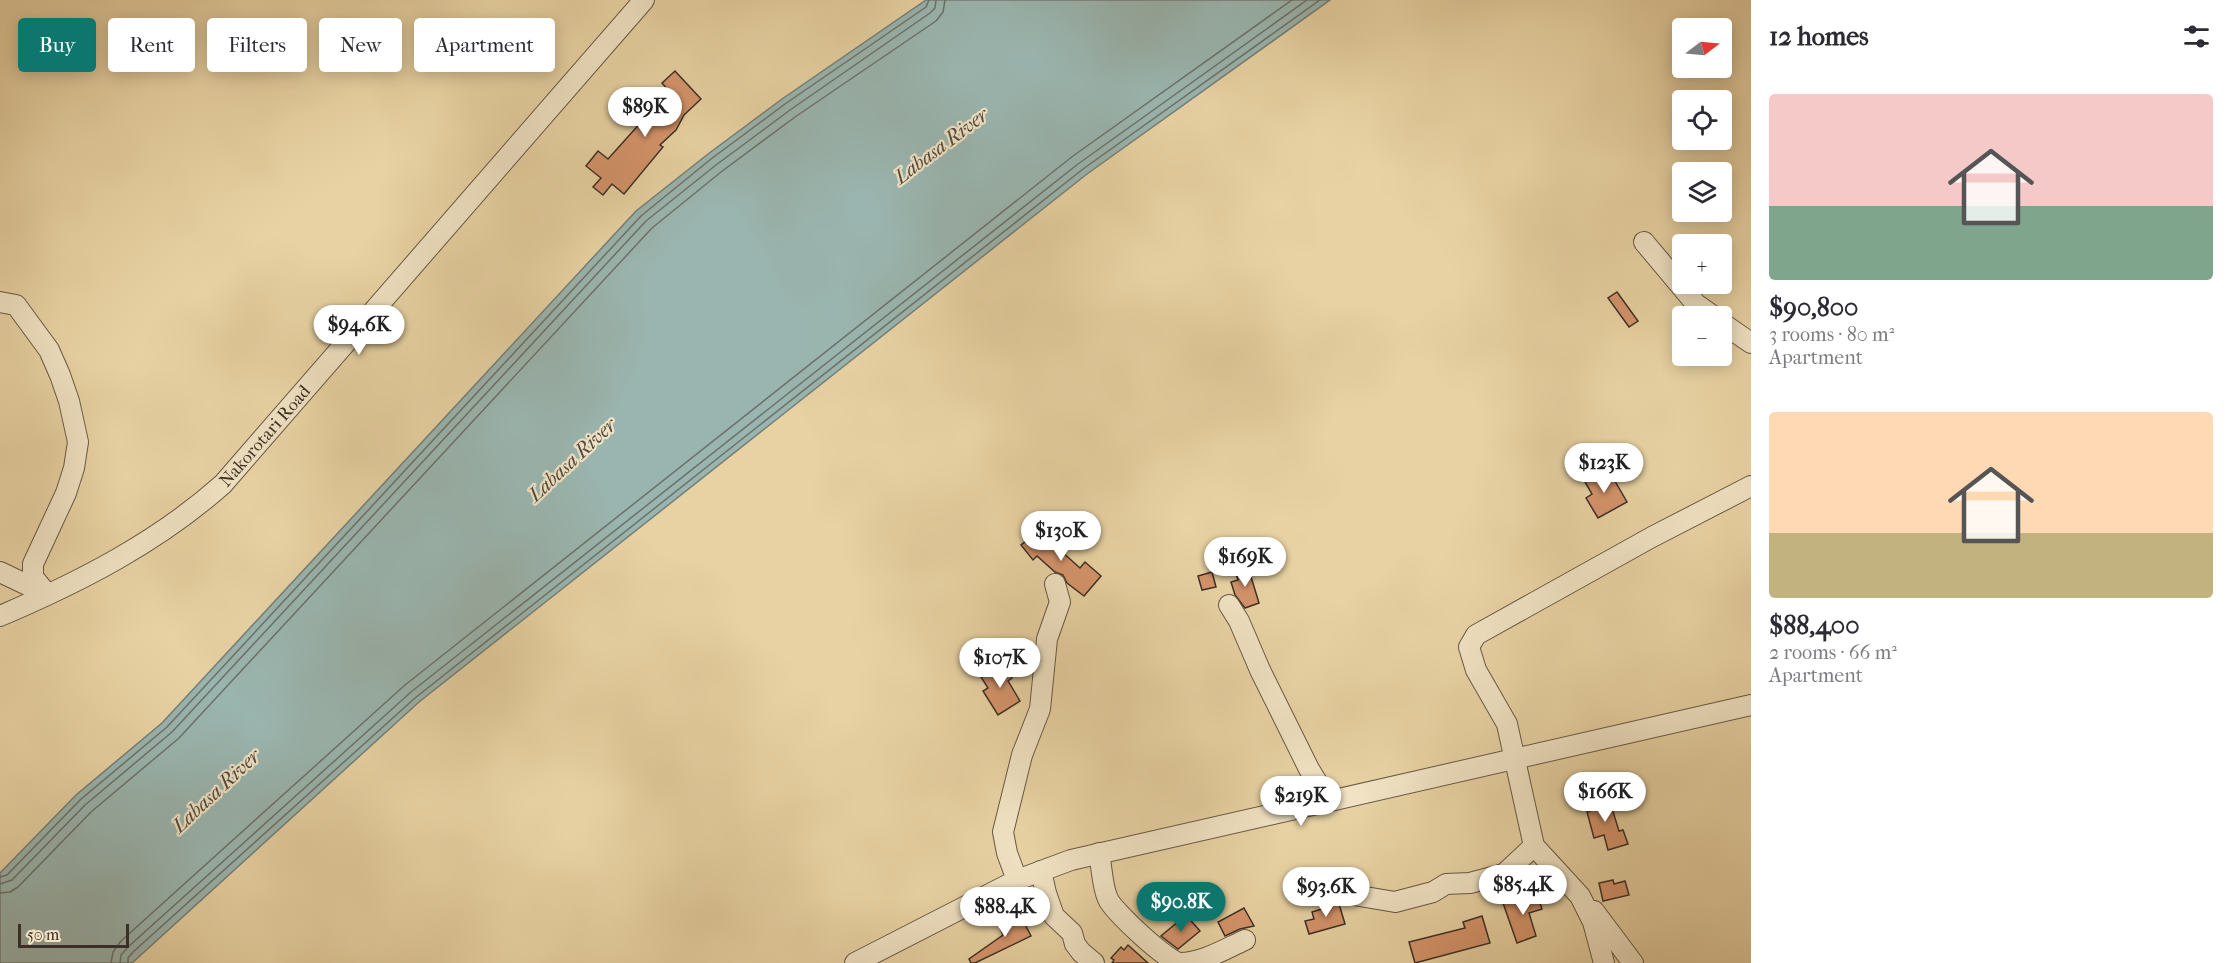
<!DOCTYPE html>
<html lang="en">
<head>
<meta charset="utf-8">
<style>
  :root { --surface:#fff; --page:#f2f2f3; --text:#2b2b33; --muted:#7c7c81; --accent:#0f766e }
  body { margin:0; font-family:"IM FELL French Canon",serif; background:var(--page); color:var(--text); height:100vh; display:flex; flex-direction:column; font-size:22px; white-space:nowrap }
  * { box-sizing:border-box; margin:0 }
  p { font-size:20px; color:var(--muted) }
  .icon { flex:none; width:33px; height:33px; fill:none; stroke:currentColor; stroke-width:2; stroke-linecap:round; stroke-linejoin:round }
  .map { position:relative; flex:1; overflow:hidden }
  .details { display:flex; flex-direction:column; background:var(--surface); width:480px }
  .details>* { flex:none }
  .hud { position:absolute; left:18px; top:18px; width:570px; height:54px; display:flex; gap:12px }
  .needle { width:39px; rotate:74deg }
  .controls { position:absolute; left:1672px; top:18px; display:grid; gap:12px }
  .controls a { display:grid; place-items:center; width:60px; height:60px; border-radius:6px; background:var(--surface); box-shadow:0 3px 15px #0003; font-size:30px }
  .scale { position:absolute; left:18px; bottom:15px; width:111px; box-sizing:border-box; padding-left:6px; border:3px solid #3c2f27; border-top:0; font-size:16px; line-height:21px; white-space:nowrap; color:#3c2f27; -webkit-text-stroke:4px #f0e2c3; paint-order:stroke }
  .price { position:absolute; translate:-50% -51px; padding:0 14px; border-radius:21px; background:#fff; color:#222; font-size:20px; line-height:39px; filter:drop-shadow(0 2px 3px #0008) }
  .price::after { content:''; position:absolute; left:50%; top:36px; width:18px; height:14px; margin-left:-9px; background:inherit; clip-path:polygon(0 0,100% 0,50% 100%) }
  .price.selected { background:var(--accent); color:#fff }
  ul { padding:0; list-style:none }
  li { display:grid; align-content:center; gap:12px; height:318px; padding:0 18px }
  li span { display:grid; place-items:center; height:186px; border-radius:6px; color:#555 }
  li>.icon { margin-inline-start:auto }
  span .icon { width:108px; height:108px; fill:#fffc; stroke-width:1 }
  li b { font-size:26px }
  h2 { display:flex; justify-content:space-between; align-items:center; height:72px; padding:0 18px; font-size:26px }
  .pill { padding:0 21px; border-radius:6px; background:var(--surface); box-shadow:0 3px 15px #0003; font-size:21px; line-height:54px }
  .pill.selected { background:var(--accent); color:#fff }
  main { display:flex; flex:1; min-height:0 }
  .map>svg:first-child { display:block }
  .water { fill:#9ab5af; stroke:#747f79; stroke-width:1.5 }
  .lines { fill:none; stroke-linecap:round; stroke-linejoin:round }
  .shore { stroke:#6b726b; stroke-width:1.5 }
  .building { fill:#d5946b; stroke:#3c2f27; stroke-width:1.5 }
  .minor-casing { stroke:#675846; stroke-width:22 }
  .minor { stroke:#f0e2c3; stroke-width:20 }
  .labels { text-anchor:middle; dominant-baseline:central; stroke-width:4.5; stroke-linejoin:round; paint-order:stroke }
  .street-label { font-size:18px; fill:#3c2f27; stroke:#f0e2c3 }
  .water-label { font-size:20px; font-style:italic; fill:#4f4a42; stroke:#f0e2c3 }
</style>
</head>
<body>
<main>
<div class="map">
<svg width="1751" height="963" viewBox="0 0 1751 963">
  <rect width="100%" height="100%" fill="#e8d2a3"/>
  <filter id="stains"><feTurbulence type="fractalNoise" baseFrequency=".00333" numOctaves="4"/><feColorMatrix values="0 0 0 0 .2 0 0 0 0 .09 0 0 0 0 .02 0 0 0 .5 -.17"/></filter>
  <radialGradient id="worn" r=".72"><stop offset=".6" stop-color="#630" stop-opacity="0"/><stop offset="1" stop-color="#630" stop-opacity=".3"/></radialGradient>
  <polygon class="water" points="926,0 1330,0 1087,174 419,702 132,963 0,963 0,873 76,795 162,723 636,211 708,154 782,99"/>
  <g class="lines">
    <g class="shore">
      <polyline points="0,877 7,875 80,800 167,727 641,216 711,159 785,104 926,7 929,0"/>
      <polyline points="0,884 12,880 85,805 172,732 646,221 716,165 790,110 930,13 935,8 936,0"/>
      <polyline points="0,893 10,892 18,887 91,812 179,738 652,228 721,172 795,117 936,21 943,12 945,0"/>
      <polyline points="111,963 113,952 121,941 405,685 1073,156 1292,0"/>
      <polyline points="120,963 121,955 128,947 411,692 1078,164 1307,0"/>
      <polyline points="128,963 128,958 133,952 415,698 1083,169 1320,0"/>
    </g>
  </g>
  <g class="building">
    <polygon points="675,71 701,99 684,115 676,130 660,145 663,147 624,194 612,184 603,195 593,187 601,178 586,166 598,151 608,159 643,120 640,117 668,90 662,83"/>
    <polygon points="1617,292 1638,321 1629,327 1608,298"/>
    <polygon points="1608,469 1627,502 1598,518 1586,498 1592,494 1585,482"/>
    <polygon points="1043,528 1061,551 1080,568 1085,562 1101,576 1084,596 1067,583 1063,575 1055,572 1037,556 1033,560 1021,545"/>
    <polygon points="1248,567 1259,603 1245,608 1235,595 1231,582 1238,580 1235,571"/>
    <polygon points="1212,572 1216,587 1202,590 1198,576"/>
    <polygon points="1003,663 1012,678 1008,681 1020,701 998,715 983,691 988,688 981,677"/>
    <polygon points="1604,795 1608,806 1611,805 1619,831 1623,830 1628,844 1608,850 1604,835 1594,838 1587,812 1590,811 1586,801"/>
    <polygon points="1613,880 1614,884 1625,881 1629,895 1603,901 1599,883"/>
    <polygon points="1536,892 1542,909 1529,913 1536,936 1517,943 1503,903"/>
    <polygon points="1332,899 1339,904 1345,924 1309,934 1305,921 1314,919 1312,912 1325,908 1323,902"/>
    <polygon points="1244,908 1254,926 1240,929 1225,936 1218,922"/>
    <polygon points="1019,913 1031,936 975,963 971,963 969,959 1003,935 998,923"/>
    <polygon points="1186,915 1200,931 1178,949 1161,936"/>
    <polygon points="1482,916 1490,943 1415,963 1409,942 1465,928 1463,922"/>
    <polygon points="1128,945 1148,963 1112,963 1114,960 1111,958 1121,947 1124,950"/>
  </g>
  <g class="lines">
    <defs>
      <g id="minor">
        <polyline points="1644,242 1696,304 1713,316"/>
        <polyline points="0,302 16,305 49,350 60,375 69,401 78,442 74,468 66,493 33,564 33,577 47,594"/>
        <polyline points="1722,323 1751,343"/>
        <polyline points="0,572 42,592"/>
        <polyline points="1229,605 1239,621 1260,670 1309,769 1323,792 1334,800"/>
        <path id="s1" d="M0,616C80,582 158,542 223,484L644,0"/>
        <path d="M1099,853C1102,868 1102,886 1108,899C1114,912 1168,962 1180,963C1202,963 1225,949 1245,940"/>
        <polyline points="1041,871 1046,893 1054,916 1072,933 1075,944 1081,952 1094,963"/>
        <polyline points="1017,880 1007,853 1003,832 1022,755 1040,709 1047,639 1060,602 1055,584"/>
        <polyline points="1342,893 1395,902 1433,892 1446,884 1470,883 1504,874 1534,846"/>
        <polyline points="1594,911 1633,963"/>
        <polyline points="855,963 1017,880 1071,860 1751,705"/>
        <polyline points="1604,963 1593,922 1580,896 1534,846 1507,724 1476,670 1469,647 1476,635 1652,537 1751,486"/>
      </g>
    </defs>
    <use href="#minor" class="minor-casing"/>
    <use href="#minor" class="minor"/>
  </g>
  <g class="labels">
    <g class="street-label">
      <text stroke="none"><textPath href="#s1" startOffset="324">Nakorotari Road</textPath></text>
    </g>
    <g class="water-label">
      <text transform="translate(941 146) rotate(-37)">Labasa River</text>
      <text transform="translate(572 460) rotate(-43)">Labasa River</text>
      <text transform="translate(216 791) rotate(-43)">Labasa River</text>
    </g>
  </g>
  <rect width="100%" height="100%" filter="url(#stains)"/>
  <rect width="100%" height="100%" fill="url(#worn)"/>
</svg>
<div class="controls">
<a><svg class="needle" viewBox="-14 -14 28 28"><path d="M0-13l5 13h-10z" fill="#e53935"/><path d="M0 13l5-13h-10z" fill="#7c7c81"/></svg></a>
<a><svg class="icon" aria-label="locate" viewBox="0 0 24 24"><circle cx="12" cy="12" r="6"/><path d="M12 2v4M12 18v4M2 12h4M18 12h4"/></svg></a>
<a><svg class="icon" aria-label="layers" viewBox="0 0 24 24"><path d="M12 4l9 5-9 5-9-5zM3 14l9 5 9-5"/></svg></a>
<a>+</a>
<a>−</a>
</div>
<div class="scale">50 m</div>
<b class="price" style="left:645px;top:138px">$89K</b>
<b class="price" style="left:359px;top:356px">$94.6K</b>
<b class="price" style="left:1604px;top:494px">$123K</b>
<b class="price" style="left:1061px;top:562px">$130K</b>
<b class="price" style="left:1245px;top:588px">$169K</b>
<b class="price" style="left:1000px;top:689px">$107K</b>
<b class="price" style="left:1605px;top:823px">$166K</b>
<b class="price" style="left:1301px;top:827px">$219K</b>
<b class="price" style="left:1523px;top:916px">$85.4K</b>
<b class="price" style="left:1326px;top:918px">$93.6K</b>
<b class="price selected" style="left:1181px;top:933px">$90.8K</b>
<b class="price" style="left:1005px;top:938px">$88.4K</b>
<div class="hud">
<a class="pill selected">Buy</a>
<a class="pill">Rent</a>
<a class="pill">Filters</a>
<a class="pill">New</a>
<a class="pill">Apartment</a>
</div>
</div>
<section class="details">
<h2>12 homes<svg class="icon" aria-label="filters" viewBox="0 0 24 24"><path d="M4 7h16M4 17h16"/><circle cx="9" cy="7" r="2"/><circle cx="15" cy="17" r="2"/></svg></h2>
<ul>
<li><span style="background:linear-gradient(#f6c9c9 60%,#7fa58c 0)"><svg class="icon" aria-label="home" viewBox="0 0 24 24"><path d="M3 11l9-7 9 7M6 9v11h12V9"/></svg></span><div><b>$90,800</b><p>3 rooms · 80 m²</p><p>Apartment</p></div></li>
<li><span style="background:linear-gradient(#ffd9b3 65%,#c2b280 0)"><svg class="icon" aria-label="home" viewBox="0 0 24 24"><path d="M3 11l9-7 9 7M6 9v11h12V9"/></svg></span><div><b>$88,400</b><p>2 rooms · 66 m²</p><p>Apartment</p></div></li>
</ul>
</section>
</main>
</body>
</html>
